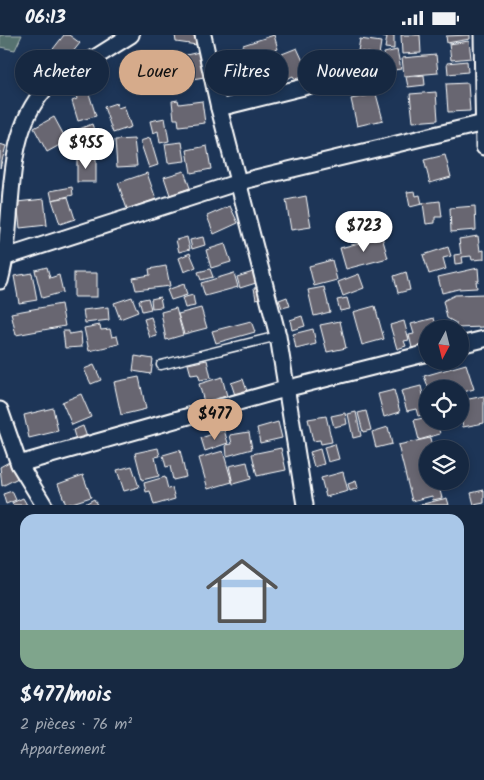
<!DOCTYPE html>
<html lang="fr">
<head>
<meta charset="utf-8">
<style>
  :root { --surface:#162841; --page:#1f3048; --text:#f1f3f6; --muted:#9ea6b1; --line:#35445a; --accent:#d6ab8b }
  body { margin:0; font-family:Kalam,sans-serif; background:var(--page); color:var(--text); height:100vh; display:flex; flex-direction:column; font-size:19px; white-space:nowrap }
  * { box-sizing:border-box; margin:0 }
  p { font-size:16px; color:var(--muted) }
  .icon { flex:none; width:28px; height:28px; fill:none; stroke:currentColor; stroke-width:2; stroke-linecap:round; stroke-linejoin:round }
  .map { position:relative; height:470px; overflow:hidden }
  .side { display:flex; flex-direction:column; background:var(--surface); flex:1 }
  .side>* { flex:none }
  .guide { position:absolute; left:15px; top:15px; width:455px; height:45px; display:flex; gap:10px }
  .needle { width:32px; rotate:187deg }
  .tools { position:absolute; left:419px; top:285px; display:grid; gap:10px }
  .tools a { display:grid; place-items:center; width:50px; height:50px; border-radius:50%; background:var(--surface); box-shadow:0 2px 8px #0003,0 0 0 1px var(--line); font-size:25px }
  .price { position:absolute; translate:-50% -42px; padding:0 11px; border-radius:18px; background:#fff; color:#222; font-size:16px; line-height:32px; filter:drop-shadow(0 1px 2px #0008) }
  .price::after { content:''; position:absolute; left:50%; top:30px; width:15px; height:11px; margin-left:-8px; background:inherit; clip-path:polygon(0 0,100% 0,50% 100%) }
  .price.current { background:var(--accent); color:#111 }
  ul { padding:0; list-style:none }
  li { display:grid; align-content:center; gap:10px; height:265px; padding:0 20px }
  li span { display:grid; place-items:center; height:155px; border-radius:15px; color:#555 }
  li>.icon { margin-inline-start:auto }
  span .icon { width:90px; height:90px; fill:#fffc; stroke-width:1 }
  li b { font-size:21px }
  .pill { padding:0 18px; border-radius:22px; background:var(--surface); box-shadow:0 2px 8px #0003,0 0 0 1px var(--line); font-size:18px; line-height:45px }
  .pill.current { background:var(--accent); color:#111 }
  .status { display:flex; justify-content:space-between; align-items:center; height:35px; padding:0 25px; background:var(--surface); direction:ltr }
  .status svg { height:14px; fill:currentColor }
  .map>svg:first-child { display:block }
  .green { fill:#57726f; stroke:#abb8b7 }
  .building { fill:#676671; stroke:#fff }
  .lines { fill:none; stroke-linecap:round; stroke-linejoin:round }
  .lane-casing { stroke:#fff; stroke-width:11 }
  .street-casing { stroke:#fff; stroke-width:19 }
  .lane { stroke:#1d3557; stroke-width:8 }
  .street { stroke:#1d3557; stroke-width:15 }
</style>
</head>
<body>
<div class="status"><b>06:13</b><svg viewBox="0 0 49 12"><path d="M0 12V9h3v3zM5 12V6h3v6zM10 12V3h3v9zM15 12V0h3v12zM26 1h20v11H26zM47 4h2v5h-2z"/></svg></div>
<div class="map">
<svg width="484" height="470" viewBox="0 0 484 470">
  <rect width="100%" height="100%" fill="#1d3557"/>
  <filter id="ink" filterUnits="userSpaceOnUse"><feTurbulence type="fractalNoise" baseFrequency=".02" numOctaves="2"/><feDisplacementMap in="SourceGraphic" scale="10" xChannelSelector="R" yChannelSelector="G"/><feConvolveMatrix kernelMatrix="1 2 1 2 8 2 1 2 1" color-interpolation-filters="sRGB"/></filter>
  <g filter="url(#ink)">
    <polygon class="green" points="0,0 22,0 15,15 0,12"/>
    <g class="building">
      <polygon points="64,0 69,0 80,8 64,28 50,18"/>
      <polygon points="175,0 198,0 197,10 176,7"/>
      <polygon points="274,0 278,14 247,23 243,10"/>
      <polygon points="377,0 394,0 394,14 385,13 387,2"/>
      <polygon points="401,0 420,0 421,18 402,19"/>
      <polygon points="470,0 470,4 447,8 446,1"/>
      <polygon points="360,4 381,7 379,20 358,16"/>
      <polygon points="469,6 471,23 451,25 449,9"/>
      <polygon points="297,13 309,39 295,44 293,41 287,44 280,30 285,28 282,19"/>
      <polygon points="397,15 401,34 387,36 384,18"/>
      <polygon points="199,17 204,42 187,45 182,21"/>
      <polygon points="436,20 438,38 404,41 402,23"/>
      <polygon points="275,22 279,35 268,38 265,26"/>
      <polygon points="467,26 468,37 448,39 447,28"/>
      <polygon points="246,33 251,51 259,49 261,57 243,62 241,55 237,56 239,64 231,66 229,55 234,54 230,37"/>
      <polygon points="277,38 279,48 262,52 260,43"/>
      <polygon points="424,40 425,50 408,52 406,42"/>
      <polygon points="468,48 470,76 448,77 446,49"/>
      <polygon points="86,49 96,81 78,86 72,66 77,64 74,53"/>
      <polygon points="436,57 438,85 413,87 410,59"/>
      <polygon points="376,59 383,85 357,91 351,64"/>
      <polygon points="178,65 179,69 202,66 205,88 179,91 178,84 174,84 172,66"/>
      <polygon points="116,68 118,73 124,71 131,92 113,98 104,72"/>
      <polygon points="54,82 67,106 47,117 34,93"/>
      <polygon points="165,83 169,106 160,108 158,96 153,98 150,86"/>
      <polygon points="92,89 98,106 81,113 74,96"/>
      <polygon points="150,103 158,130 149,133 140,106"/>
      <polygon points="134,104 137,131 117,132 115,105"/>
      <polygon points="182,107 185,126 168,128 165,109"/>
      <polygon points="0,109 6,111 0,133"/>
      <polygon points="207,111 211,134 191,138 187,115"/>
      <polygon points="445,120 451,142 430,148 424,125"/>
      <rect x="77" y="123" width="19" height="24"/>
      <polygon points="184,136 190,153 170,160 164,142"/>
      <polygon points="147,138 156,164 127,174 118,148"/>
      <polygon points="72,152 73,160 52,165 50,156"/>
      <polygon points="415,156 416,161 420,160 422,169 410,172 407,157"/>
      <polygon points="306,161 311,192 291,195 286,165"/>
      <polygon points="68,162 75,184 60,189 52,165"/>
      <polygon points="44,164 47,190 20,193 17,167"/>
      <polygon points="440,166 442,182 435,182 435,188 426,189 423,168"/>
      <polygon points="230,171 238,188 214,199 207,181"/>
      <polygon points="475,171 476,195 451,197 450,173"/>
      <polygon points="478,201 480,216 484,215 484,224 472,225 471,221 462,222 463,228 455,229 454,220 461,219 459,204"/>
      <polygon points="187,202 190,214 179,217 176,205"/>
      <polygon points="203,202 205,210 192,214 190,205"/>
      <polygon points="382,202 388,223 346,234 340,213"/>
      <polygon points="225,209 231,227 211,233 206,215"/>
      <polygon points="448,212 451,221 443,223 446,234 429,239 423,220"/>
      <polygon points="190,218 196,232 184,237 179,223"/>
      <polygon points="332,225 337,245 314,251 309,231"/>
      <polygon points="166,231 170,251 136,255 133,243 150,240 149,234"/>
      <polygon points="47,232 50,243 59,240 63,257 42,263 35,235"/>
      <polygon points="478,233 479,246 476,246 477,253 458,254 442,258 438,242"/>
      <polygon points="210,234 213,242 201,245 198,237"/>
      <polygon points="253,237 256,248 240,253 237,242"/>
      <polygon points="406,237 410,255 398,258 394,241"/>
      <polygon points="32,238 37,265 19,268 14,241"/>
      <rect x="74" y="238" width="23" height="24"/>
      <polygon points="234,238 238,252 205,261 201,248"/>
      <polygon points="359,239 364,253 343,261 338,247"/>
      <polygon points="184,249 187,260 171,265 167,255"/>
      <polygon points="261,252 263,262 256,264 254,253"/>
      <polygon points="324,252 330,277 314,281 308,255"/>
      <polygon points="484,259 484,292 456,293 456,288 447,283 443,266 455,260"/>
      <polygon points="193,260 195,271 185,273 182,263"/>
      <polygon points="132,262 138,277 120,284 114,268"/>
      <polygon points="160,262 162,272 152,273 151,264"/>
      <polygon points="287,262 290,271 282,273 279,265"/>
      <polygon points="148,263 151,274 142,276 139,265"/>
      <polygon points="347,263 350,274 340,276 337,265"/>
      <polygon points="61,269 65,291 16,300 11,278"/>
      <polygon points="375,271 384,304 362,310 353,277"/>
      <polygon points="108,272 109,285 85,288 83,275"/>
      <polygon points="176,273 183,300 166,305 161,277"/>
      <polygon points="201,273 207,293 184,299 178,279"/>
      <polygon points="302,281 305,291 292,295 290,285"/>
      <polygon points="151,282 157,301 150,303 144,284"/>
      <polygon points="434,283 437,294 428,294 428,310 412,313 409,300 414,299 411,289"/>
      <polygon points="251,286 255,297 216,308 212,296"/>
      <polygon points="340,286 346,313 327,317 320,290"/>
      <polygon points="404,286 409,305 404,306 406,311 397,314 390,290"/>
      <polygon points="100,290 101,295 110,294 112,302 117,301 119,309 89,316 84,293"/>
      <polygon points="313,294 316,309 296,314 293,299"/>
      <polygon points="63,296 69,296 69,299 81,297 82,312 65,313"/>
      <polygon points="135,321 153,324 151,339 133,336"/>
      <polygon points="207,325 211,343 200,345 198,339 191,340 188,329"/>
      <polygon points="466,329 474,354 460,358 460,354 456,351 447,354 429,354 424,341"/>
      <polygon points="94,330 101,345 91,349 84,334"/>
      <polygon points="139,342 146,374 121,380 114,347"/>
      <polygon points="222,342 227,361 204,367 199,349"/>
      <polygon points="243,344 247,356 235,360 231,348"/>
      <polygon points="421,351 425,368 428,368 428,379 418,381 416,374 407,376 401,356"/>
      <polygon points="394,355 400,377 384,382 378,359"/>
      <polygon points="81,359 91,382 72,390 62,367"/>
      <polygon points="484,361 484,388 463,392 460,376 466,374 464,365"/>
      <polygon points="53,373 58,396 29,403 24,380"/>
      <polygon points="366,376 371,395 363,397 358,378"/>
      <polygon points="356,377 361,401 353,403 348,379"/>
      <polygon points="345,378 347,389 334,392 331,381"/>
      <polygon points="326,381 332,407 321,409 320,405 313,406 308,384"/>
      <polygon points="428,382 428,386 437,386 440,399 419,405 414,385"/>
      <polygon points="278,387 282,403 260,408 257,393"/>
      <polygon points="83,391 88,405 77,409 73,395"/>
      <polygon points="388,392 392,409 376,413 372,397"/>
      <polygon points="224,395 228,408 205,416 201,403"/>
      <polygon points="249,397 252,414 227,421 226,410 232,409 230,400"/>
      <polygon points="430,403 432,412 452,407 454,414 428,414 428,446 460,446 460,439 462,447 439,452 442,463 433,465 432,461 412,466 398,410"/>
      <polygon points="335,409 339,424 328,427 324,412"/>
      <polygon points="158,413 160,421 155,422 159,441 142,445 135,418"/>
      <polygon points="281,413 286,435 257,441 252,419"/>
      <polygon points="320,414 324,429 314,432 310,417"/>
      <polygon points="180,415 186,442 173,445 170,431 166,432 163,420"/>
      <polygon points="223,416 232,447 208,454 199,423"/>
      <polygon points="9,427 18,443 2,451 0,432"/>
      <polygon points="247,427 251,444 233,449 229,431"/>
      <polygon points="132,431 139,452 124,456 117,435"/>
      <polygon points="343,437 348,456 326,462 321,443"/>
      <polygon points="83,440 91,462 66,470 58,449"/>
      <polygon points="165,442 168,454 172,453 175,464 154,470 150,456 146,457 144,448"/>
      <polygon points="356,446 358,453 350,456 348,449"/>
      <polygon points="484,455 484,468 474,470 471,458"/>
      <polygon points="12,456 16,465 6,469 3,459"/>
      <polygon points="23,463 27,470 13,470 12,468"/>
      <polygon points="447,463 449,470 419,470"/>
      <polygon points="94,464 97,470 83,470"/>
    </g>
    <g class="lines">
      <defs>
        <polyline id="lane" points="161,330 278,301"/>
        <g id="street">
          <polyline points="203,0 219,73 278,301 305,470"/>
          <polyline points="482,0 484,112"/>
          <polyline points="219,73 312,50"/>
          <polyline points="6,222 239,147 484,88"/>
          <path d="M0,246C17,183 0,104 45,54L131,0"/>
          <polyline points="460,310 484,304"/>
          <polyline points="0,375 19,429 44,470"/>
          <polyline points="19,429 285,354 428,318"/>
        </g>
      </defs>
      <use href="#lane" class="lane-casing"/>
      <use href="#street" class="street-casing"/>
      <use href="#lane" class="lane"/>
      <use href="#street" class="street"/>
    </g>
  </g>
</svg>
<div class="tools">
<a><svg class="needle" viewBox="-14 -14 28 28"><path d="M0-13l5 13h-10z" fill="#e53935"/><path d="M0 13l5-13h-10z" fill="#9ea6b1"/></svg></a>
<a><svg class="icon" aria-label="locate" viewBox="0 0 24 24"><circle cx="12" cy="12" r="6"/><path d="M12 2v4M12 18v4M2 12h4M18 12h4"/></svg></a>
<a><svg class="icon" aria-label="layers" viewBox="0 0 24 24"><path d="M12 4l9 5-9 5-9-5zM3 14l9 5 9-5"/></svg></a>
</div>
<b class="price" style="left:86px;top:135px">$955</b>
<b class="price" style="left:364px;top:218px">$723</b>
<b class="price current" style="left:215px;top:406px">$477</b>
<div class="guide">
<a class="pill">Acheter</a>
<a class="pill current">Louer</a>
<a class="pill">Filtres</a>
<a class="pill">Nouveau</a>
</div>
</div>
<section class="side">
<ul>
<li><span style="background:linear-gradient(#a9c7e8 75%,#7fa58c 0)"><svg class="icon" aria-label="home" viewBox="0 0 24 24"><path d="M3 11l9-7 9 7M6 9v11h12V9"/></svg></span><div><b>$477/mois</b><p>2 pièces · 76 m²</p><p>Appartement</p></div></li>
</ul>
</section>
</body>
</html>
